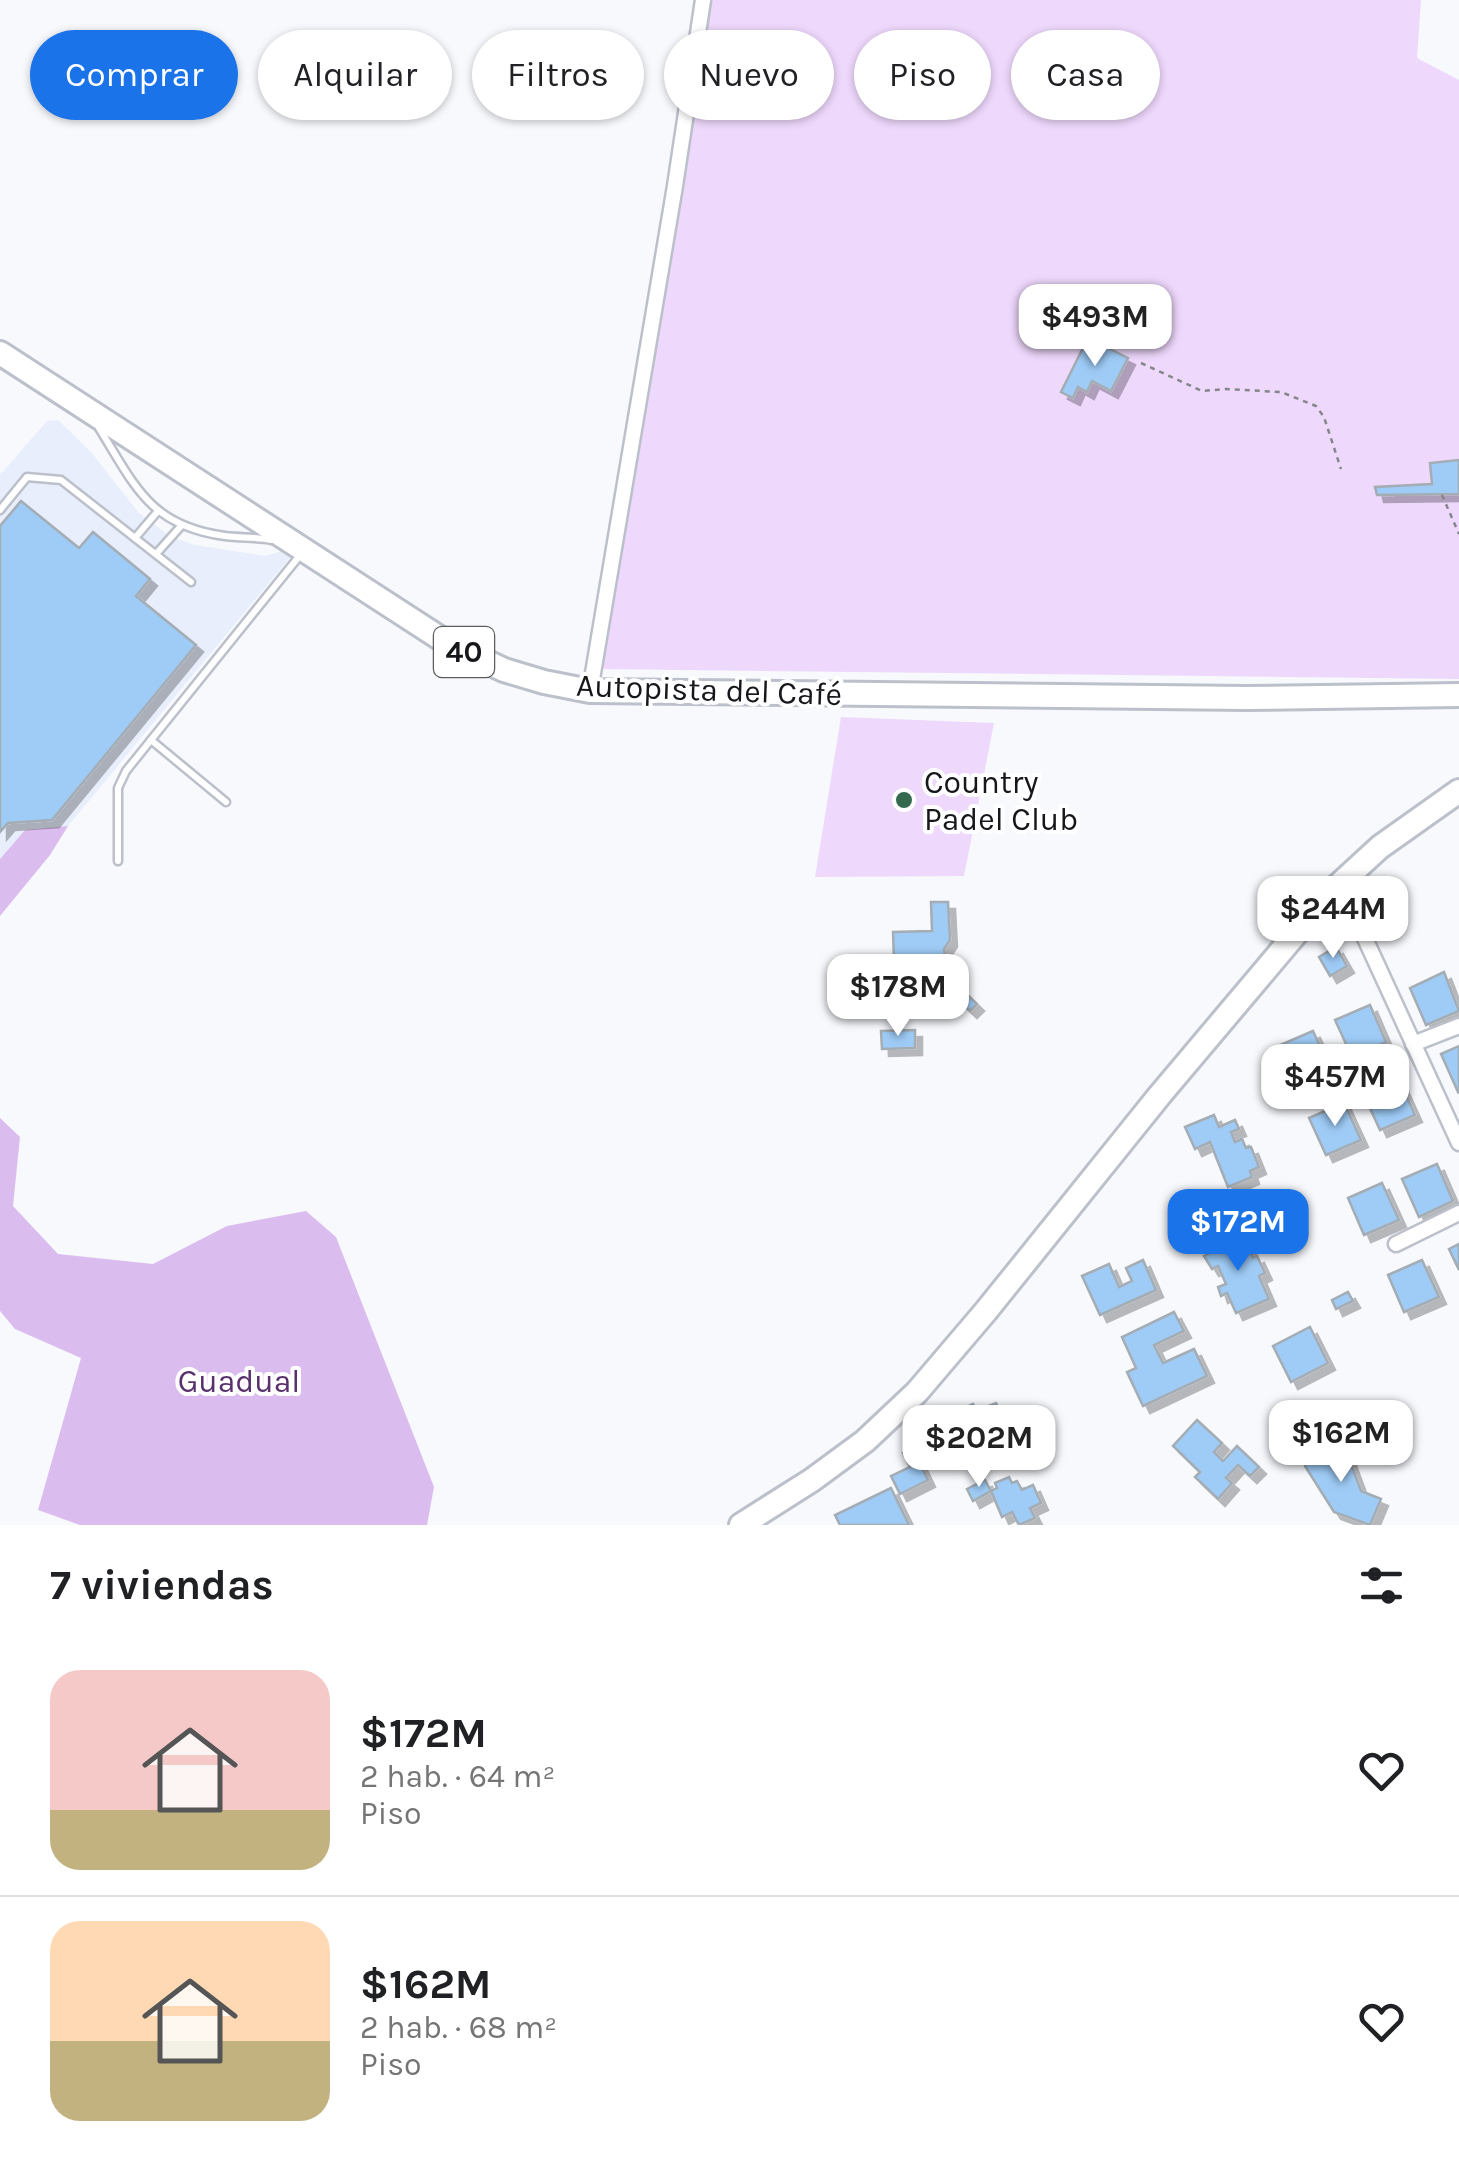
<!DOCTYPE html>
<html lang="es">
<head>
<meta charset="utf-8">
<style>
  :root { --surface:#fff; --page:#f2f2f2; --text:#202124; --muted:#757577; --line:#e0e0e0; --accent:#1a73e8 }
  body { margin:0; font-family:Karla,sans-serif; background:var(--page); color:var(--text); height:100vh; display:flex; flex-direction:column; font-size:38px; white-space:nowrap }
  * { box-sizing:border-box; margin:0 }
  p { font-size:32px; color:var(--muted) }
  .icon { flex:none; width:55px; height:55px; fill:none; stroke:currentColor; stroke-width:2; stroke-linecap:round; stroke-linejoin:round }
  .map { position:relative; height:1525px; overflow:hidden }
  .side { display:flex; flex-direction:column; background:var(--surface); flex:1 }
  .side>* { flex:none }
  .guide { position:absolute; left:30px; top:30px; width:1400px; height:90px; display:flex; gap:20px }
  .price { position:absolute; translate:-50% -85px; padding:0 22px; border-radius:20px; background:#fff; color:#222; font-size:32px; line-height:65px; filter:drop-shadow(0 2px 5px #0008) }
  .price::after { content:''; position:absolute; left:50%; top:60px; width:30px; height:22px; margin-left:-15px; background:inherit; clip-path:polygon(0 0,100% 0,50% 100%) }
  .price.active { background:var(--accent); color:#fff }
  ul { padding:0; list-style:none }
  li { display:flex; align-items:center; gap:30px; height:250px; padding:0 50px }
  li+li { border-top:2px solid var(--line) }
  li span { display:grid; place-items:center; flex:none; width:280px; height:200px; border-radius:30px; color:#555 }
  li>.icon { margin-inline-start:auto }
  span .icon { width:120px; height:120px; fill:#fffc; stroke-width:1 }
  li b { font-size:42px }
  h2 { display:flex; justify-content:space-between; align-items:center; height:120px; padding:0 50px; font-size:42px }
  .chip { padding:0 35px; border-radius:45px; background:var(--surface); box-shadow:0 2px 8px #0004; font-size:35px; line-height:90px }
  .chip.active { background:var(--accent); color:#fff }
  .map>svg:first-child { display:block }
  .built { fill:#e8eefc }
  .green { fill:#eed8fc }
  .forest { fill:#dbbcef }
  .building { fill:#9fccf7; stroke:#a4acb4; stroke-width:2.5; filter:url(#shadow) }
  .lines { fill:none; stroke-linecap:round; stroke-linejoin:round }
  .service-casing { stroke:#bcc0ca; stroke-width:11 }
  .minor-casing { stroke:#bcc0ca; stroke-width:19 }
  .primary-casing { stroke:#bcc0ca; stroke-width:28 }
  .trunk-casing { stroke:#bcc0ca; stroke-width:28 }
  .path { stroke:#85868a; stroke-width:2.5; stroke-dasharray:5 5; stroke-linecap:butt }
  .service { stroke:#fff; stroke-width:6 }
  .minor { stroke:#fff; stroke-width:14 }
  .primary { stroke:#fff; stroke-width:22 }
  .trunk { stroke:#fff; stroke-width:22 }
  .poi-dot { fill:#34694f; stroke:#fff; stroke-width:4 }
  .labels { text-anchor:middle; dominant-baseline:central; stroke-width:8; stroke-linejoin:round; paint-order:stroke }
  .shield { fill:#fff; stroke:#5c5d5f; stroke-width:2.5 }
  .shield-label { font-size:30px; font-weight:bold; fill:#16171b }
  .street-label { font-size:32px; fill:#16171b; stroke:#fff }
  .poi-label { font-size:32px; fill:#16171b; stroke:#fff; text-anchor:start }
  .park-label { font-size:32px; fill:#58306d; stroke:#fff }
</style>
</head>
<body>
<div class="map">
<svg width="1459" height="1525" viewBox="0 0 1459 1525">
  <defs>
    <filter id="shadow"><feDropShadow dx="7" dy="7" stdDeviation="0" flood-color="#0004"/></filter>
  </defs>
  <rect width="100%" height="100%" fill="#f7f9fd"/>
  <polygon class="built" points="58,420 91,452 139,513 171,537 195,545 265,556 286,550 292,555 68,826 25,830 0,859 0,475 47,421"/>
  <g class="green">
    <polygon points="710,0 1421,0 1417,58 1459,80 1459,679 600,669"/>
    <polygon points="841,717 994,723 964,876 815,877"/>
  </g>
  <g class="forest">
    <polygon points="68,826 50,855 0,916 0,859 25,830"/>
    <polygon points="0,1118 20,1137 13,1206 58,1254 153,1264 227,1226 306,1211 336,1237 434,1487 427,1525 80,1525 38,1510 81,1358 15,1329 0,1311"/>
  </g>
  <g class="building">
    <polygon points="1088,338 1128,358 1111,391 1092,381 1087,392 1078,387 1073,398 1061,392"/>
    <polygon points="1459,460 1459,494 1377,495 1375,487 1432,484 1430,463"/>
    <polygon points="21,501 79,548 93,532 150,579 136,596 196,645 52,820 8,823 0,832 0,526"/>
    <polygon points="931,902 948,902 950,940 944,949 946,964 955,974 954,982 977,1004 970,1011 942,985 929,999 918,988 895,989 893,932 932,931"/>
    <polygon points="1336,947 1347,966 1330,976 1319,957"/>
    <polygon points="1444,972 1459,1011 1426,1025 1410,988"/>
    <polygon points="1370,1005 1386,1042 1352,1057 1335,1020"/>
    <polygon points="915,1030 915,1048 882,1049 881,1031"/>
    <polygon points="1313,1031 1330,1068 1295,1084 1278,1046"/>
    <polygon points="1459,1046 1459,1091 1458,1092 1441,1054"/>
    <polygon points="1398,1078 1415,1115 1380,1130 1363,1093"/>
    <polygon points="1344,1103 1361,1140 1326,1155 1309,1118"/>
    <polygon points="1214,1115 1219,1127 1235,1120 1239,1129 1231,1132 1235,1142 1242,1139 1246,1148 1251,1147 1259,1167 1250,1171 1252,1177 1228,1187 1210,1142 1195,1149 1185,1127"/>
    <polygon points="1437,1164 1453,1201 1419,1217 1402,1179"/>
    <polygon points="1382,1183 1399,1220 1364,1235 1348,1198"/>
    <polygon points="1227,1237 1231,1248 1246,1241 1253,1258 1257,1256 1265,1273 1259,1276 1269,1299 1236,1313 1227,1293 1221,1296 1218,1287 1226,1284 1218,1266 1212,1269 1204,1256 1210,1253 1207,1245"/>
    <polygon points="1459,1244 1459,1270 1449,1249"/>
    <polygon points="1143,1260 1156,1290 1100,1315 1082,1276 1109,1264 1119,1287 1132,1281 1126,1268"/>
    <polygon points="1422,1260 1439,1297 1404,1312 1388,1275"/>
    <polygon points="1348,1292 1353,1301 1336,1309 1332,1300"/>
    <polygon points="1174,1312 1184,1331 1154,1345 1163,1363 1194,1349 1207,1376 1143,1406 1127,1372 1136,1368 1122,1337"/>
    <polygon points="1310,1327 1328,1363 1291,1382 1273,1346"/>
    <polygon points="996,1403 1008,1428 999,1432 1004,1444 983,1454 966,1418 954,1424 956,1427 943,1433 940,1424 949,1420 947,1416 973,1404 976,1411"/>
    <polygon points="1197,1420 1222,1443 1214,1452 1223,1461 1237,1446 1259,1467 1250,1476 1238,1465 1226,1478 1232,1483 1218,1499 1195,1477 1200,1472 1173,1446"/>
    <polygon points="1313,1444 1348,1456 1361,1491 1381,1499 1370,1525 1334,1512 1305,1466"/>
    <polygon points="913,1449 928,1480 900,1494 891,1476 910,1467 903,1453"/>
    <polygon points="1009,1477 1012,1483 1017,1481 1022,1490 1033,1485 1041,1503 1030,1508 1035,1518 1019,1525 1012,1512 1002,1517 991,1491 997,1488 995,1483"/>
    <polygon points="985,1480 991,1491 973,1501 967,1489"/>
    <polygon points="891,1488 909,1525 840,1525 835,1515"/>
  </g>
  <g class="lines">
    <defs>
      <g id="service">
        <path d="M99,428C135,486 150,526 225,536C241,538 256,537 272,540"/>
        <polyline points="0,510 27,477 61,480 191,582"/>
        <polyline points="135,538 158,511"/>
        <polyline points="156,554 181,526"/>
        <polyline points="151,740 226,802"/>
        <polyline points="118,861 118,788 126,771 301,554"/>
      </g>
      <g id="minor">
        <polyline points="590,691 675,186 703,0"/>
        <polyline points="1340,884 1459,1143"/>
        <polyline points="1413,1044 1459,1026"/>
        <polyline points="1396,1244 1459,1213"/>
      </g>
      <polyline id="primary" points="741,1525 812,1480 865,1441 917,1392 986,1311 1159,1096 1331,892 1380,847 1459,791"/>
      <polyline id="trunk" points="0,353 449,644 504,670 544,682 590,691 1246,698 1459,695"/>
    </defs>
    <use href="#service" class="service-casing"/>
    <use href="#minor" class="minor-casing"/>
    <use href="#primary" class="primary-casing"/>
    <use href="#trunk" class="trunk-casing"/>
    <g class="path">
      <polyline points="1141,363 1202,391 1225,389 1281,392 1316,406 1324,417 1341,469"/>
      <polyline points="1442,495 1459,534"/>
    </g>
    <use href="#service" class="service"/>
    <use href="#minor" class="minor"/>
    <use href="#primary" class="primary"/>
    <use href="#trunk" class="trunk"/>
  </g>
  <circle class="poi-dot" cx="904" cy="800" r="10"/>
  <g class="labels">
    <rect class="shield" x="434" y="627" width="60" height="50" rx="8"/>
    <g class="shield-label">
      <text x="464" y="652">40</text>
    </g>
    <g class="street-label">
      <text transform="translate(709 690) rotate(2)">Autopista del Café</text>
    </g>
    <g class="poi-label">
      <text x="924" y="782">Country<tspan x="924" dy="37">Padel Club</tspan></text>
    </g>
    <g class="park-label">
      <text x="239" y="1381">Guadual</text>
    </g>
  </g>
</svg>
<b class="price" style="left:1095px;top:369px">$493M</b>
<b class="price" style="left:1333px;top:961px">$244M</b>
<b class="price" style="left:898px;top:1039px">$178M</b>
<b class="price" style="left:1335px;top:1129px">$457M</b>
<b class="price active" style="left:1238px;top:1274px">$172M</b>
<b class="price" style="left:1341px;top:1485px">$162M</b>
<b class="price" style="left:979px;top:1490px">$202M</b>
<div class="guide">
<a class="chip active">Comprar</a>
<a class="chip">Alquilar</a>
<a class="chip">Filtros</a>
<a class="chip">Nuevo</a>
<a class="chip">Piso</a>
<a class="chip">Casa</a>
</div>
</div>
<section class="side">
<h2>7 viviendas<svg class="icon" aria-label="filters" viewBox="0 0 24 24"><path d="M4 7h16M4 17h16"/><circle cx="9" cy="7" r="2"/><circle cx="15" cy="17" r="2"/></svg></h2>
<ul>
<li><span style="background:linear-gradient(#f6c9c9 70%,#c2b280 0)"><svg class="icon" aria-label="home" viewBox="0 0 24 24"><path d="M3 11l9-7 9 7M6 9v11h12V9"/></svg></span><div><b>$172M</b><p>2 hab. · 64 m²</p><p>Piso</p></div><svg class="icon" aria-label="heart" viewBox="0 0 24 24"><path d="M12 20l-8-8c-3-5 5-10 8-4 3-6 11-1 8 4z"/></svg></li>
<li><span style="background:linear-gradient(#ffd9b3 60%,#c2b280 0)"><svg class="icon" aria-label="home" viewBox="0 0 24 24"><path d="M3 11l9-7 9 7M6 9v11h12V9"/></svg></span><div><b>$162M</b><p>2 hab. · 68 m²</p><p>Piso</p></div><svg class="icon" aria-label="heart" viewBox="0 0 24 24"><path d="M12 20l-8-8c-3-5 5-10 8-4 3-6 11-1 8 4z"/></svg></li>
</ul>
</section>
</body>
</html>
